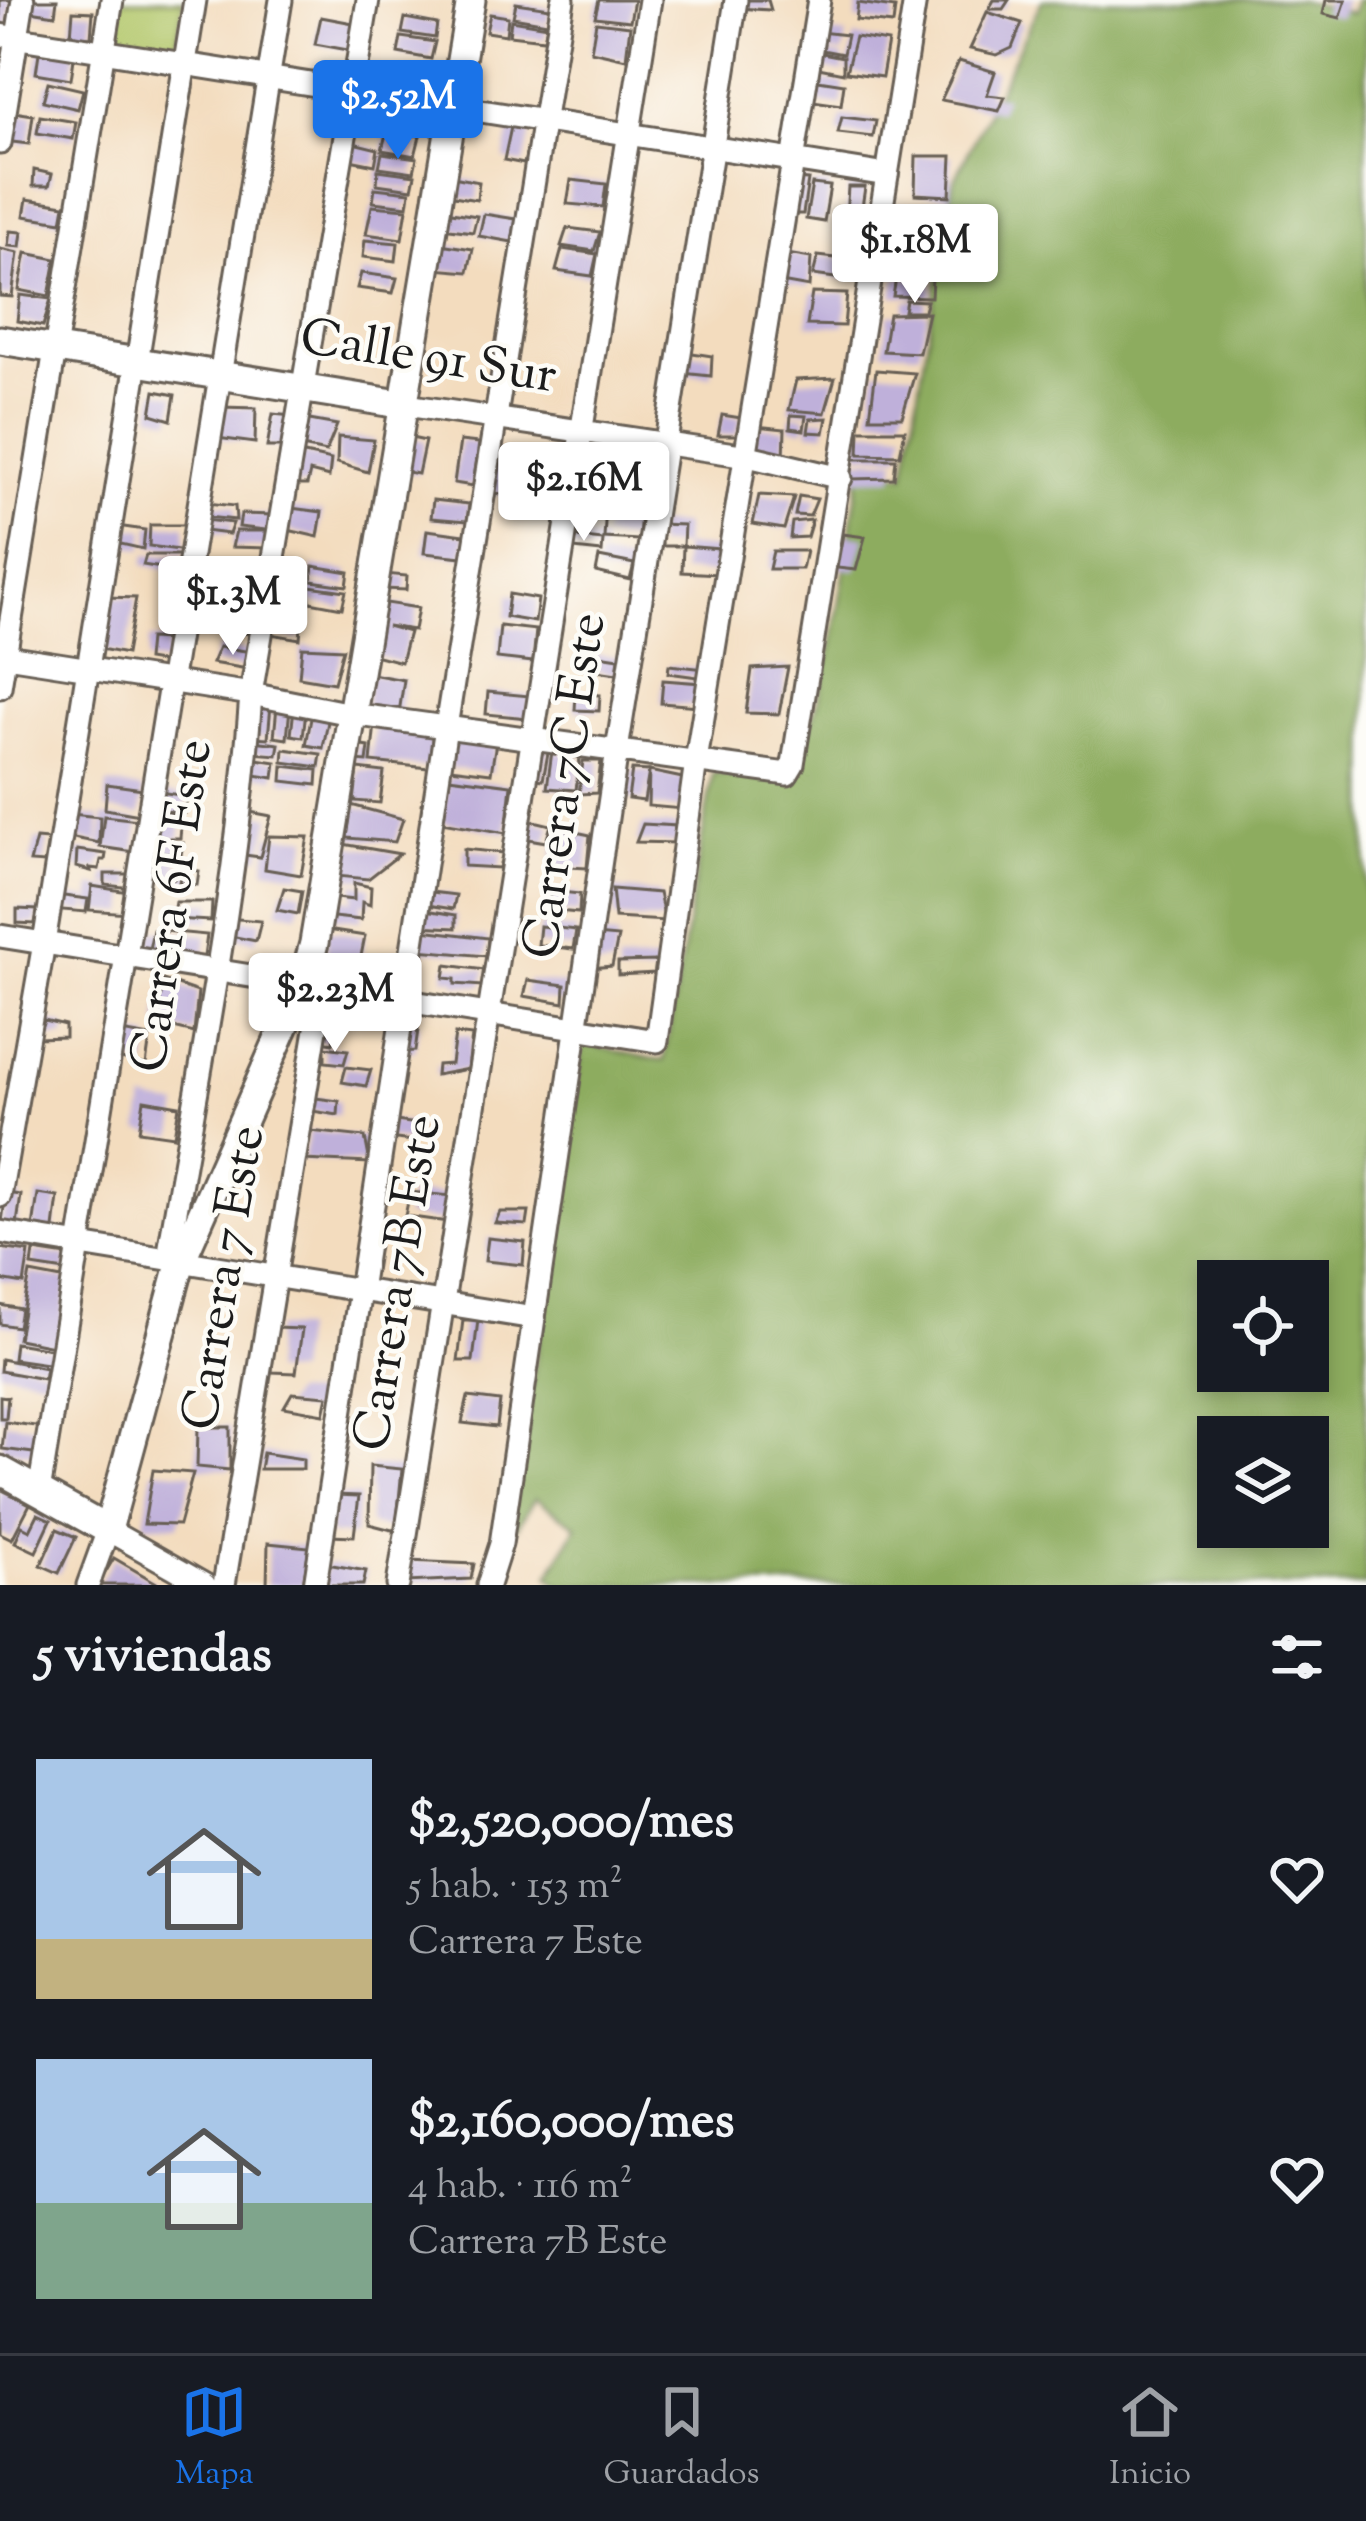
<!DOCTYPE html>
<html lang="es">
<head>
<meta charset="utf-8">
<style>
  :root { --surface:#171b24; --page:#242831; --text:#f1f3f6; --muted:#9ea1a6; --line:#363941; --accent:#1a73e8 }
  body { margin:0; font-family:"Sorts Mill Goudy",serif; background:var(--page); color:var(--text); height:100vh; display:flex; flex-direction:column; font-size:45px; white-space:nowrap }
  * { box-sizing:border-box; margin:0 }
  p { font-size:39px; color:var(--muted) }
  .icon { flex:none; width:66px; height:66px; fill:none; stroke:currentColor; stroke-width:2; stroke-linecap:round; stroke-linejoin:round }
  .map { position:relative; height:1585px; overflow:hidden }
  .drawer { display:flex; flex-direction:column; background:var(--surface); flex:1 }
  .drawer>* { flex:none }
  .buttons { position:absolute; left:1197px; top:1260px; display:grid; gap:24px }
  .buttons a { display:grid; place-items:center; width:132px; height:132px; border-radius:0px; background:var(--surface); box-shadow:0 6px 18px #0003; font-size:60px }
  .price { position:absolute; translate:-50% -102px; padding:0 27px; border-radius:12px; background:#fff; color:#222; font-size:39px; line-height:78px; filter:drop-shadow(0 3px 6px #0008) }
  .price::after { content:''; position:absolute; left:50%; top:72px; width:36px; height:27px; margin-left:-18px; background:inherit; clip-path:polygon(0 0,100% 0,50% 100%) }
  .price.current { background:var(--accent); color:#fff }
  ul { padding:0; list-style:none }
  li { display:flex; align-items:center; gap:36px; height:300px; padding:0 36px }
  li span { display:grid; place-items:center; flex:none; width:336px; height:240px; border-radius:0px; color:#555 }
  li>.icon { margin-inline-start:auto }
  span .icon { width:144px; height:144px; fill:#fffc; stroke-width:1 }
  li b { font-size:51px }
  h2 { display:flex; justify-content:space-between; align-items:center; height:144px; padding:0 36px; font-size:51px }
  .tab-bar { display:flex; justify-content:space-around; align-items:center; height:168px; border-top:3px solid var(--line); background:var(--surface); font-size:33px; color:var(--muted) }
  .tab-bar a { display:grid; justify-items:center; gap:6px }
  .tab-bar .current { color:var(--accent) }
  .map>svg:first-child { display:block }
  .green { fill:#b2c76b; stroke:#677244; stroke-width:3 }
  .forest { fill:#8dac5f; stroke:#54643e; stroke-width:3; fill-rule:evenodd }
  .building { fill:#bfb0da }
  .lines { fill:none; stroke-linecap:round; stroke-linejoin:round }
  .minor-casing { stroke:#675f55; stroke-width:27 }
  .tertiary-casing { stroke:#675f55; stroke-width:33 }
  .minor { stroke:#fff; stroke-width:21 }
  .tertiary { stroke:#fff; stroke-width:27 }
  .labels { text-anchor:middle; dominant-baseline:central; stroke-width:9; stroke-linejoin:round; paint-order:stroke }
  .street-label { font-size:51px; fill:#1c1c1c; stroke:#fdfcf7 }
</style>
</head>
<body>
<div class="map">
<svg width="1366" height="1585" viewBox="0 0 1366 1585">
  <rect width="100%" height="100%" fill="#fdfcf7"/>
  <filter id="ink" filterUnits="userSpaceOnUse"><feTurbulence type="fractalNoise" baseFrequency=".00833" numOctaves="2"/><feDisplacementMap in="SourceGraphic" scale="24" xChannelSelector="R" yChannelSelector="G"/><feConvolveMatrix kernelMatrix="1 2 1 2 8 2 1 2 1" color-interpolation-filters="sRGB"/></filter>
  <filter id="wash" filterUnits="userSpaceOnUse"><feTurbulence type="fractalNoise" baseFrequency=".004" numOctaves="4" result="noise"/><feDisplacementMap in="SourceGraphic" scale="48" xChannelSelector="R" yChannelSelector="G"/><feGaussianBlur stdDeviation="2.7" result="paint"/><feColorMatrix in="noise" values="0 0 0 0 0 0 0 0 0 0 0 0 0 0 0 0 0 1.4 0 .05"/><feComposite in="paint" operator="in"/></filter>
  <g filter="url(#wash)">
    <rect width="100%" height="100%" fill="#f3dcbe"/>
    <polygon class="green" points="119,0 184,0 175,54 112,43"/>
    <path class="forest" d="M1042,0H1300L1352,14L1355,0H1366V1585H560L549,1576L577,1526L535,1498L508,1542L583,1044L664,1061L713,773L788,781C835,684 843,569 861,464L905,475L953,183ZM1218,1281H1308V1371H1218ZM1218,1437H1308V1527H1218Z"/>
    <g id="blocks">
      <g class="building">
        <polygon points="0,0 11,0 6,33 0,32"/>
        <polygon points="27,0 57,0 55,15 25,10"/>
        <polygon points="599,0 634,0 630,21 595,17"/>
        <polygon points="740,0 768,0 771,10 738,8"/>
        <polygon points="994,0 1009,0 1003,9 989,9"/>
        <polygon points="1326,0 1346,0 1340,18 1323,14"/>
        <polygon points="516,3 550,8 547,23 513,17"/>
        <polygon points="858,3 895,8 893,24 856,20"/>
        <polygon points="73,11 93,12 91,37 71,36"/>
        <polygon points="987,12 1022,23 1012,48 997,55 970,49"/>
        <polygon points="490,14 508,17 506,35 486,32"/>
        <polygon points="321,17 353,23 348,50 315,44"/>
        <polygon points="405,18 437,24 435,38 402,33"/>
        <polygon points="511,20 547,26 544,39 509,35"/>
        <polygon points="596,22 630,26 626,59 591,51"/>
        <polygon points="820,32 847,35 843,54 817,49"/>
        <polygon points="401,37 435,42 431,59 398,53"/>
        <polygon points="855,37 888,42 882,77 846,72"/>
        <polygon points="40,46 75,52 71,79 36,73"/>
        <polygon points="817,52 843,57 843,73 814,67"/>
        <polygon points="959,61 995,72 987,95 1005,97 999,111 941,100"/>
        <polygon points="812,79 844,84 841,105 806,100"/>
        <polygon points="48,82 83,90 78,109 43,101"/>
        <polygon points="8,111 33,115 29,144 4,141"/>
        <polygon points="40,116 76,122 73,139 37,133"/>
        <polygon points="842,117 876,121 873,137 838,133"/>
        <polygon points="511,127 531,131 524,164 504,160"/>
        <polygon points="387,130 420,136 415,156 382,150"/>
        <polygon points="349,142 378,149 375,165 345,159"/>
        <polygon points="382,153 417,158 414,172 379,167"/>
        <polygon points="916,156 952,156 950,196 915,194"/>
        <polygon points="34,170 52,174 49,186 33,186"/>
        <polygon points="378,170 415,175 412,189 377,184"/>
        <polygon points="453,177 479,182 477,200 448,195"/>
        <polygon points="793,179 808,180 803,214 791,214"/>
        <polygon points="571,180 606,184 603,207 567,204"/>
        <polygon points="812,184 830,186 824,222 806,219"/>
        <polygon points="848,187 865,187 861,214 846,216"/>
        <polygon points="375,188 410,192 408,206 373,202"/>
        <polygon points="27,199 65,205 62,222 24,216"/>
        <polygon points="372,206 407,209 402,239 366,234"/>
        <polygon points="445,211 477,216 473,232 442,228"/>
        <polygon points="484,214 516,219 512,242 479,236"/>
        <polygon points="567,228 600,232 594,251 561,246"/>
        <polygon points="10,231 22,232 20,247 8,246"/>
        <polygon points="903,231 941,234 935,272 904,270"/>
        <polygon points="365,240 398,243 396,261 363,257"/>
        <polygon points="440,244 473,249 468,272 434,269"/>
        <polygon points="0,249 18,253 12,297 0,296"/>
        <polygon points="562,249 597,254 592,276 556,271"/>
        <polygon points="26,253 56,259 49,296 19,290"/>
        <polygon points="781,253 811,258 809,287 781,282"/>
        <polygon points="818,256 853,260 850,280 813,275"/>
        <polygon points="361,273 397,278 393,293 357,288"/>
        <polygon points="896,278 932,278 931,297 893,296"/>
        <polygon points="812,293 847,294 844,326 807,325"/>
        <polygon points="20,295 51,299 43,326 17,321"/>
        <polygon points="906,300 927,301 924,311 904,311"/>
        <polygon points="928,313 919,353 883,351 889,314"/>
        <polygon points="686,352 712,356 711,376 682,373"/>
        <polygon points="876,370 915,373 902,417 870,417"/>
        <polygon points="835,378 825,413 789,410 796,380"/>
        <polygon points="155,391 175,395 171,420 151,414"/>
        <polygon points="220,407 256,408 255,443 217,438"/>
        <polygon points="273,414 292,416 286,447 267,447"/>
        <polygon points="722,415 741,418 736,435 718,435"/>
        <polygon points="791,415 806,416 804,430 790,428"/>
        <polygon points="827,418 824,433 808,432 810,419"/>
        <polygon points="304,419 337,425 326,452 302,447"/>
        <polygon points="756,426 785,429 784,458 753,453"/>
        <polygon points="860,430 905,430 900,455 859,454"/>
        <polygon points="338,437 374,440 368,472 337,463"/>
        <polygon points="407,437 425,441 418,474 402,471"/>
        <polygon points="460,441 479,443 473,486 454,483"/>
        <polygon points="492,452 512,454 505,495 487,491"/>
        <polygon points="300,453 331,460 329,477 310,472 307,485 294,485"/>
        <polygon points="527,456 564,464 559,499 524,493"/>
        <polygon points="854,459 896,459 894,478 851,479"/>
        <polygon points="579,463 601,465 594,500 573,500"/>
        <polygon points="759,495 794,497 784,529 753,524"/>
        <polygon points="799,496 817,499 810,516 795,515"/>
        <polygon points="433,500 469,504 467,521 431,518"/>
        <polygon points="207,503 235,506 236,520 206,517"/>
        <polygon points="606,507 641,510 639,540 604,538"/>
        <polygon points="291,508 322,512 318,537 288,530"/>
        <polygon points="241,514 273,515 275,531 239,527"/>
        <polygon points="204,520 233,523 229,534 204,531"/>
        <polygon points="812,520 807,537 790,538 792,522"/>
        <polygon points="657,524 684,525 683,546 719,549 718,574 682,572 683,546 656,546"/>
        <polygon points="150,525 185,525 186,551 149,546"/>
        <polygon points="117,526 145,530 143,549 112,542"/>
        <polygon points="427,530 465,535 463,557 424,553"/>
        <polygon points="236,531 275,531 269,548 232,547"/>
        <polygon points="843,534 865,537 856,570 837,568"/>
        <polygon points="565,536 603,540 602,552 564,548"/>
        <polygon points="773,551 806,551 802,569 769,569"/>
        <polygon points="146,555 183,555 180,571 143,565"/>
        <polygon points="599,557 634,564 630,580 596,572"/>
        <polygon points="313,566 349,572 347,586 311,581"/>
        <polygon points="384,574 407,576 406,590 383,589"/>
        <polygon points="226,583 265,585 260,605 225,604"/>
        <polygon points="309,586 346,591 342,608 310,602"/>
        <polygon points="509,594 538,599 535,622 506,617"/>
        <polygon points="106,597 136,598 126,654 101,649"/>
        <polygon points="386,603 418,608 414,630 387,626 409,632 401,662 374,655"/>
        <polygon points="222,615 258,618 257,634 222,632"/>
        <polygon points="273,620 301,626 300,639 271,634"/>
        <polygon points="500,626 536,630 533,662 497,658"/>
        <polygon points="149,639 169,640 166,663 147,660"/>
        <polygon points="219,647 252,652 248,669 212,663"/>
        <polygon points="302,647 343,649 334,683 299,677"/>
        <polygon points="587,653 619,658 617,674 584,669"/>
        <polygon points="669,665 706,669 705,678 668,673"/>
        <polygon points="788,667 779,714 746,713 752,669"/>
        <polygon points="371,674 404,680 399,713 366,708"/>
        <polygon points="663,680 701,683 699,706 661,703"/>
        <polygon points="488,692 530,696 528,718 486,714"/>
        <polygon points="576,694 600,695 599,711 575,710"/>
        <polygon points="256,704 271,705 268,738 253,737"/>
        <polygon points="277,706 290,707 287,739 274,737"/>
        <polygon points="294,708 306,710 303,737 291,735"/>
        <polygon points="312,713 329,716 323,748 306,745"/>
        <polygon points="375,723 433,729 429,768 371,762"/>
        <polygon points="454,737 496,742 491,773 450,768"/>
        <polygon points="253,741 279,744 277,755 251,753"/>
        <polygon points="356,745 369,747 367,762 354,761"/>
        <polygon points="535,747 549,748 543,780 532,778"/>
        <polygon points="284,749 321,754 319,767 283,762"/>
        <polygon points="552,751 580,757 576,790 547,788"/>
        <polygon points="250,758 276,762 274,778 248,774"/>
        <polygon points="583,761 601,761 597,793 579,794"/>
        <polygon points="283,766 318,770 317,785 282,781"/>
        <polygon points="358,769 384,772 380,803 354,801"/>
        <polygon points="632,770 649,771 644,801 628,799"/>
        <polygon points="649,771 687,779 682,809 648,806"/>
        <polygon points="449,777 511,785 506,833 442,822"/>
        <polygon points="107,784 143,789 140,815 105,809"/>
        <polygon points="159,792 187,796 184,813 155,810"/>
        <polygon points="351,805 403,819 395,842 347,838"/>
        <polygon points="250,812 271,816 260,857 237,854 245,818"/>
        <polygon points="156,813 182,813 180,838 171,838 170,843 183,843 181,855 150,850"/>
        <polygon points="71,814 100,817 99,843 69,837"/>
        <polygon points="104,816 139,820 134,852 100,847"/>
        <polygon points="530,820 551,825 546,842 523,838"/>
        <polygon points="643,824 677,826 677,843 636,842"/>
        <polygon points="557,828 590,835 587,868 551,866"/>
        <polygon points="269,836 308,837 301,875 265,869"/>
        <polygon points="36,839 48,840 44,863 30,862"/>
        <polygon points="343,844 400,854 368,879 336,876"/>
        <polygon points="464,849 503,853 499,868 464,866"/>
        <polygon points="77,850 106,854 105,860 101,860 99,869 90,868 91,871 76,867"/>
        <polygon points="147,856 179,860 174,879 146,873"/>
        <polygon points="181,868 199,871 197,885 179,882"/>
        <polygon points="105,874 130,874 132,888 105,885"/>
        <polygon points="354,883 371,887 370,905 362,902 361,920 333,917 335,898 354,900"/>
        <polygon points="92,886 128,892 126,913 89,910"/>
        <polygon points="284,888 302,891 298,914 277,910"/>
        <polygon points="612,889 659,893 665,921 615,918"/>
        <polygon points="423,891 456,895 453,909 421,904"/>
        <polygon points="551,891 580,894 579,913 546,910"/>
        <polygon points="56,895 88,899 86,912 50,909"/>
        <polygon points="175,902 212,902 211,921 172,919"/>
        <polygon points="17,909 38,910 35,924 17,923"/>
        <polygon points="420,909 456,915 456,928 418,926"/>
        <polygon points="227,918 261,921 256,941 225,935"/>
        <polygon points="540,926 576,930 573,949 538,945"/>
        <polygon points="153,930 207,935 203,964 148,954"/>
        <polygon points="327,930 365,936 359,966 345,963 338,980 327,978"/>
        <polygon points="423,930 488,938 486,956 418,950"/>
        <polygon points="595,935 618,937 612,966 590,968"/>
        <polygon points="656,961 656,973 618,975 618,962"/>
        <polygon points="446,965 485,970 482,986 455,984 455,979 444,978"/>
        <polygon points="163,980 198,992 194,1033 157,1024"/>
        <polygon points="528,980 565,985 564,1003 524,996"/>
        <polygon points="321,1008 337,1011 333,1043 317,1040"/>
        <polygon points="44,1020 65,1025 65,1037 37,1038"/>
        <polygon points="404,1020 419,1023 415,1051 401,1052"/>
        <polygon points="121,1032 150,1037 146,1065 117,1058"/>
        <polygon points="455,1034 472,1036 468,1069 436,1075 437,1065 451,1064"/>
        <polygon points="317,1046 348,1050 344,1064 325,1062 325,1051"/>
        <polygon points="346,1067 371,1070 366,1086 342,1082"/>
        <polygon points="308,1097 339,1101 338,1115 312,1111"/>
        <polygon points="144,1100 179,1106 174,1136 139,1131"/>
        <polygon points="388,1120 418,1124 414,1141 387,1138"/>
        <polygon points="310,1131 365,1137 370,1163 303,1160"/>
        <polygon points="410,1192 452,1196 448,1222 405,1216"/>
        <polygon points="6,1193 21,1195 16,1231 1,1229"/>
        <polygon points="38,1194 58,1197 53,1236 32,1234"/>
        <polygon points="500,1212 529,1212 527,1225 495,1223"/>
        <polygon points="488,1238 525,1242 523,1265 485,1261"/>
        <polygon points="0,1248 29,1252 24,1284 0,1280"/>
        <polygon points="34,1251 67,1256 65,1271 32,1266"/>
        <polygon points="30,1273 67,1280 58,1347 18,1339"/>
        <polygon points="0,1305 21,1309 18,1327 0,1324"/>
        <polygon points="463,1320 478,1320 473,1361 458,1361"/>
        <polygon points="275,1328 302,1329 296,1373 272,1372"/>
        <polygon points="15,1343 57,1350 54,1365 13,1359"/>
        <polygon points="1,1359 46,1368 44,1379 0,1371"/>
        <polygon points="292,1393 328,1396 324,1414 284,1407"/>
        <polygon points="0,1396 8,1397 6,1418 0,1418"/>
        <polygon points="468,1397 500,1401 497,1427 462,1423"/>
        <polygon points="5,1422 43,1427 41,1454 2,1449"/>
        <polygon points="198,1427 230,1427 230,1470 197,1467"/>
        <polygon points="263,1453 303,1459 303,1469 260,1469"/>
        <polygon points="370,1466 402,1469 396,1531 369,1524"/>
        <polygon points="153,1470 193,1473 179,1525 144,1524"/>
        <polygon points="0,1489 30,1504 12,1539 0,1533"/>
        <polygon points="334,1495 359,1496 354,1536 329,1535"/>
        <polygon points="38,1514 51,1520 36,1552 15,1542 22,1526 30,1530"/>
        <polygon points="57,1529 76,1537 59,1573 41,1565"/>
        <polygon points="268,1543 309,1547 303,1585 267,1585"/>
        <polygon points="114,1558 160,1585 98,1585"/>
        <polygon points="408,1561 474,1564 471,1579 406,1582"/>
        <polygon points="327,1564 366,1571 363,1585 322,1585"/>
      </g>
    </g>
  </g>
  <g filter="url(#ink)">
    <use href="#blocks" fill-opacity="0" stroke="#675f55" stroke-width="3"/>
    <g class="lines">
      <defs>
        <g id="minor">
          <polyline points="0,35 887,175"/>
          <polyline points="0,143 23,0"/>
          <polyline points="406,405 748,456 841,478"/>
          <polyline points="0,655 251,694 351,714 787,774 793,764 915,0"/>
          <polyline points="0,687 112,0"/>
          <polyline points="0,936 657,1041 696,761 819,0"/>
          <polyline points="0,1196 44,943 195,0"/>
          <polyline points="0,1232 534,1318"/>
          <path d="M168,1258C199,1071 238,883 251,694L368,0"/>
          <polyline points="39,1492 281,0"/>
          <polyline points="88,1585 108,1530 205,1585"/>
          <polyline points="224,1585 323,987"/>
          <polyline points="315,1585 446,727 563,0"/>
          <polyline points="398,1585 650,0"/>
          <polyline points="488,1585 501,1544 617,750 736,0"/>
        </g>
        <g id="tertiary">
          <polyline points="0,340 406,405"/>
          <polyline points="0,1470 108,1530 181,1261 303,984 314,943 471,0"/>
        </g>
      </defs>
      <use href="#minor" class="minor-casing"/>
      <use href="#tertiary" class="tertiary-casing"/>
      <use href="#minor" class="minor"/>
      <use href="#tertiary" class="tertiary"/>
    </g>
  </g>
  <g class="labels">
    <g class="street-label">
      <text transform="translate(428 359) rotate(9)">Calle 91 Sur</text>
      <text transform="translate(567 786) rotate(-82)">Carrera 7C Este</text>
      <text transform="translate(174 906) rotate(-82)">Carrera 6F Este</text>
      <text transform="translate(226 1278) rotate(-81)">Carrera 7 Este</text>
      <text transform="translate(400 1283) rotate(-81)">Carrera 7B Este</text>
    </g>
  </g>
</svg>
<div class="buttons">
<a><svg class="icon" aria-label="locate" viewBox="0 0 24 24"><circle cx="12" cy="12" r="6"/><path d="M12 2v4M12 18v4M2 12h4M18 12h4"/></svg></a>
<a><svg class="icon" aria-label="layers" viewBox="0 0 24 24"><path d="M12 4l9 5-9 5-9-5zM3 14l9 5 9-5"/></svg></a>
</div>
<b class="price current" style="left:398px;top:162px">$2.52M</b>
<b class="price" style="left:915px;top:306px">$1.18M</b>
<b class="price" style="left:584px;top:544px">$2.16M</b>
<b class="price" style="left:233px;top:658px">$1.3M</b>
<b class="price" style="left:335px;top:1055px">$2.23M</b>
</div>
<section class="drawer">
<h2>5 viviendas<svg class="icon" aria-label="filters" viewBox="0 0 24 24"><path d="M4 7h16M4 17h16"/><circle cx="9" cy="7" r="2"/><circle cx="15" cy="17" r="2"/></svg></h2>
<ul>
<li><span style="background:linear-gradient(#a9c7e8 75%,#c2b280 0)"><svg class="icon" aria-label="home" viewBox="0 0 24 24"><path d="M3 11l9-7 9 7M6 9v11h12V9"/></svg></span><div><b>$2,520,000/mes</b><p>5 hab. · 153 m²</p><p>Carrera 7 Este</p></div><svg class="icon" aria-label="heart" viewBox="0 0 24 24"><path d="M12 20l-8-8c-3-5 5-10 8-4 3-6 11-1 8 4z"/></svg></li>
<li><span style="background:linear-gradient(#a9c7e8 60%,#7fa58c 0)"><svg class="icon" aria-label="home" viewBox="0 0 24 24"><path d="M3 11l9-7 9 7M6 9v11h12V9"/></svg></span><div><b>$2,160,000/mes</b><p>4 hab. · 116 m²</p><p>Carrera 7B Este</p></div><svg class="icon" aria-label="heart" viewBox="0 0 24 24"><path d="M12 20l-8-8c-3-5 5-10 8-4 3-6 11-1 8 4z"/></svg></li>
</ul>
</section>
<nav class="tab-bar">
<a class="current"><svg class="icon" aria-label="map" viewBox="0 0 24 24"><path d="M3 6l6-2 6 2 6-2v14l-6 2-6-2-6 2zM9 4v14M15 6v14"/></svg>Mapa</a>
<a><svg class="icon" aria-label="saved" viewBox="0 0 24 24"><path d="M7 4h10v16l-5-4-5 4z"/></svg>Guardados</a>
<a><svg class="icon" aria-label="home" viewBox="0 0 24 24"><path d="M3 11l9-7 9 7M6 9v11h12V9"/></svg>Inicio</a>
</nav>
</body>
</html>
